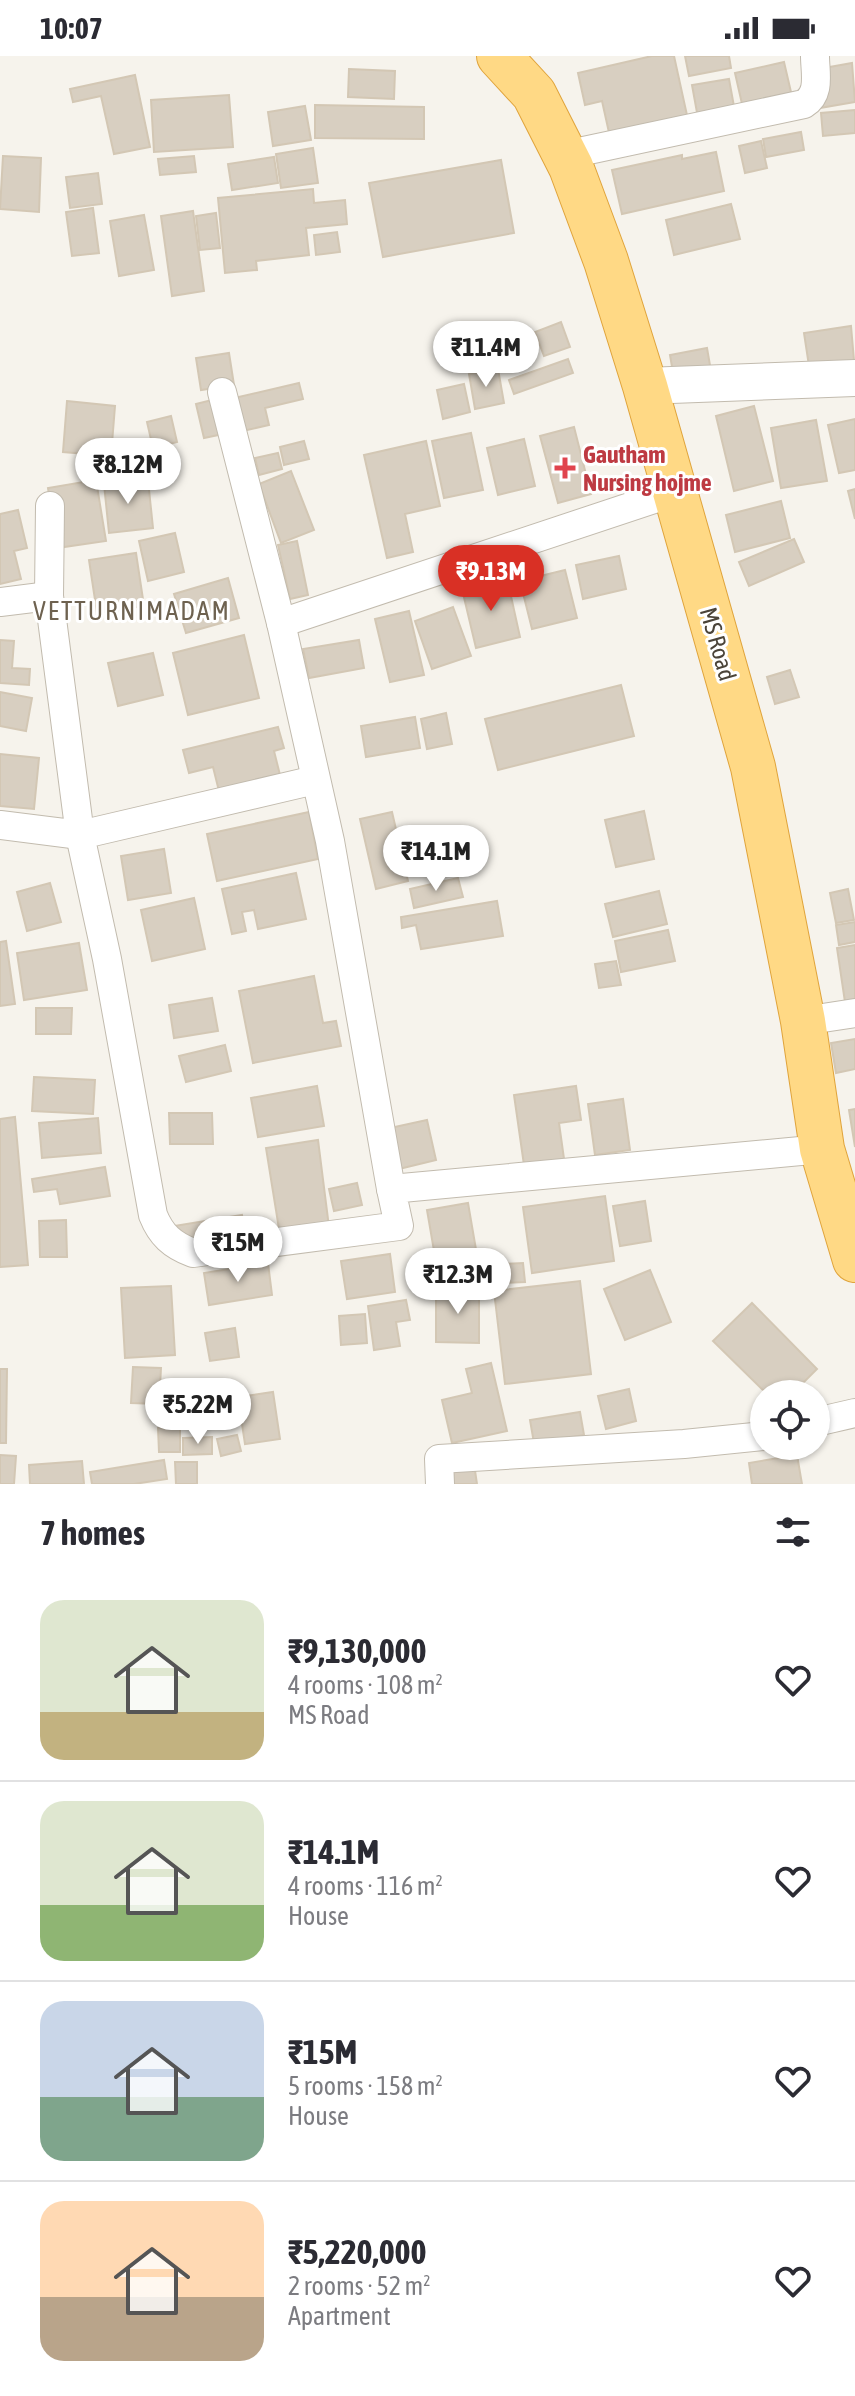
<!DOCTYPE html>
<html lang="en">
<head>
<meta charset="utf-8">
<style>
  :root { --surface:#fff; --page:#f7f7f7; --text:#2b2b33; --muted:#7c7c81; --line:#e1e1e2; --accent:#d93025 }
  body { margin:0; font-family:"Asap Condensed",sans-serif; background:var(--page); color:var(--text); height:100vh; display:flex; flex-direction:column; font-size:30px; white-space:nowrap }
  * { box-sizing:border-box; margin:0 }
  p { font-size:26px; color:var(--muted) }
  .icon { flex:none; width:44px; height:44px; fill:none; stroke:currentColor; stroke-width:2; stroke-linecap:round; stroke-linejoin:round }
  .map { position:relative; height:1428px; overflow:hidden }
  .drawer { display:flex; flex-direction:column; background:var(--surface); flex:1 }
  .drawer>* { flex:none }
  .buttons { position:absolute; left:750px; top:1324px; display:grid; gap:16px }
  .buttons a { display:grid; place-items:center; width:80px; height:80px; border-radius:50%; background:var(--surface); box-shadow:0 2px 6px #0004; font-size:40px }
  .price { position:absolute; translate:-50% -68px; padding:0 18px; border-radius:28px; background:#fff; color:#222; font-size:26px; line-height:52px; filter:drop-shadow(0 2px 4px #0008) }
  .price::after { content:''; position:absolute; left:50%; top:48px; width:24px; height:18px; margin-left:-12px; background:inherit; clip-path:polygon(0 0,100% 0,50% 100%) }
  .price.current { background:var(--accent); color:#fff }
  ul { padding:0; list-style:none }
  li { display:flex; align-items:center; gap:24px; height:200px; padding:0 40px }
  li+li { border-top:2px solid var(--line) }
  li span { display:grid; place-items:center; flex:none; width:224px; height:160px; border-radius:24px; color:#555 }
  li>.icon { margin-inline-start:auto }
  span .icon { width:96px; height:96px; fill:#fffc; stroke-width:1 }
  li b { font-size:34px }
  h2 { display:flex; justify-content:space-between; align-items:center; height:96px; padding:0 40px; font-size:34px }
  .status { display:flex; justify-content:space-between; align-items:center; height:56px; padding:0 40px; background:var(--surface); direction:ltr }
  .status svg { height:22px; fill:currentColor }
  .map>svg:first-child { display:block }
  .building { fill:#d8cfc1; stroke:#d3c7b4; stroke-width:2 }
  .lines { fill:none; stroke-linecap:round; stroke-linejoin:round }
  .minor-casing { stroke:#c2bbae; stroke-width:30 }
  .tertiary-casing { stroke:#c2bbae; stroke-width:38 }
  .trunk-casing { stroke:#e0a43c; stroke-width:46 }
  .minor { stroke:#fff; stroke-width:28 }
  .tertiary { stroke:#fff; stroke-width:36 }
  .trunk { stroke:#ffd985; stroke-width:44 }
  .health-dot { fill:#e0444e; stroke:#fff; stroke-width:3 }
  .labels { text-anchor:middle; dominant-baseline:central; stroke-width:6; stroke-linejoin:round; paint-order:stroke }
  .health-label { font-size:24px; font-weight:bold; fill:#be3a42; stroke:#fff; text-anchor:start }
  .street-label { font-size:24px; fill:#4b4439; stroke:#fff }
  .neighbourhood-label { font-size:26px; letter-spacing:2px; fill:#6e6250; stroke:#fff }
</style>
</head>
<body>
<div class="status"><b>10:07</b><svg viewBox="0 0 49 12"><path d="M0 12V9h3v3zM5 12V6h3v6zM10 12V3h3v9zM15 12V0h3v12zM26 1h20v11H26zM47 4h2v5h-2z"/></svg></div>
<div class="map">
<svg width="855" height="1428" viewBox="0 0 855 1428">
  <rect width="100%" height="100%" fill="#f6f3ec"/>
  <g class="building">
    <polygon points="652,0 674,0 692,82 614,99 602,45 585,49 578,17"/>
    <polygon points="685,0 729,0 731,12 689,20"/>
    <polygon points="784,6 794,49 745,61 735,17"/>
    <polygon points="852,7 855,46 814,53 807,15"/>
    <polygon points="349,13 395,15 394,43 348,41"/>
    <polygon points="135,19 150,91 114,98 101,40 73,46 70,33"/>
    <polygon points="729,23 737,67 700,73 692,29"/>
    <polygon points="229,39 233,91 154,96 151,44"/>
    <polygon points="315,49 424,51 424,83 315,82"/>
    <polygon points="305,50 311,84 273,90 268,56"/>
    <polygon points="855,54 855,77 823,80 821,57"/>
    <polygon points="801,76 804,94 766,101 763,83"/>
    <polygon points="761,85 767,112 745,117 739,90"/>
    <polygon points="313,92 318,127 281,132 276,98"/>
    <polygon points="716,96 724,135 622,158 612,114 682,99 682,103"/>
    <polygon points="3,100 41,102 39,156 0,153"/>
    <polygon points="194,100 196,116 160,119 158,103"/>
    <polygon points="274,101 278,127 232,134 228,108"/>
    <polygon points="501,104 514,177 383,201 369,127"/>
    <polygon points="98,117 102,148 70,152 66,121"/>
    <polygon points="313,133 314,147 345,144 347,168 306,172 309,199 256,205 257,214 225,217 218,142"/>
    <polygon points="731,148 740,183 674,199 666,164"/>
    <polygon points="93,152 99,197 72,200 66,156"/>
    <polygon points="193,155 204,235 172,240 161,160"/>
    <polygon points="216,157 220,192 200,194 196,160"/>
    <polygon points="144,159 154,214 119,220 110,165"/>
    <polygon points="337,176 340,196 316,199 314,179"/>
    <polygon points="561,266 570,291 544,300 535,276"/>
    <polygon points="851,270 855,316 811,323 804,277"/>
    <polygon points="517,272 521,298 491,303 486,277"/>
    <polygon points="707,292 712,321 675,328 670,299"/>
    <polygon points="229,297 234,329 201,334 196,302"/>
    <polygon points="568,303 573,317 514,338 509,324"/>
    <polygon points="498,313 504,347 475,353 469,318"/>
    <polygon points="299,327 303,343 265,352 269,369 238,376 230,343"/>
    <polygon points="464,328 470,356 443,363 437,334"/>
    <polygon points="220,342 228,377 204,382 196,348"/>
    <polygon points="67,345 115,350 111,400 63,396"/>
    <polygon points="754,350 773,425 734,435 716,360"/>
    <polygon points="171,360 177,386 153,392 147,366"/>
    <polygon points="855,363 855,414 839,417 828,369"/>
    <polygon points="816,364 827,425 781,432 771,372"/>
    <polygon points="574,371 591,438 558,447 540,380"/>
    <polygon points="471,377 483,434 444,442 432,385"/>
    <polygon points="524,383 535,430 498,439 487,392"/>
    <polygon points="304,385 309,403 284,409 280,391"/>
    <polygon points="426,385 440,450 405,458 413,496 387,502 364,399"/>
    <polygon points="278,397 282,413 259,419 255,402"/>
    <polygon points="291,415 314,474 281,487 259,428"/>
    <polygon points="96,424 106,485 57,492 48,432"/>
    <polygon points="148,424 153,472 109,477 104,428"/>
    <polygon points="855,433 855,463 848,435"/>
    <polygon points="781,445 790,482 735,496 726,459"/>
    <polygon points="18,454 27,492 14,495 21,523 0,528 0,458"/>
    <polygon points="175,477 184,516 148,525 139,485"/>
    <polygon points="794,483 804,506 749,530 739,506"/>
    <polygon points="297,485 308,539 290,543 278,489"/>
    <polygon points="136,497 144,550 97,557 89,504"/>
    <polygon points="619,500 626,533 583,543 576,509"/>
    <polygon points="565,514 577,562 532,573 520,525"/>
    <polygon points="228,522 239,562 186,577 174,538"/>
    <polygon points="507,522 520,581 476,592 462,533"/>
    <polygon points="453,551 471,600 432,613 415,565"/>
    <polygon points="409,555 424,619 390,626 375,563"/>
    <polygon points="244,579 259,642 188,659 173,597"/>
    <polygon points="0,584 14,585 12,612 30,613 29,629 0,627"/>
    <polygon points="359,584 364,612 309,622 303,593"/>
    <polygon points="153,597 163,639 118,650 108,607"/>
    <polygon points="790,614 799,641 775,648 767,621"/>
    <polygon points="621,629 634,680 498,714 485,663"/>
    <polygon points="0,636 32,642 26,675 0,670"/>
    <polygon points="446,657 452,688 427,693 421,663"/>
    <polygon points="415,661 420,692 366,701 361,670"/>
    <polygon points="278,671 284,692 274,695 280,719 219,735 213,711 189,717 183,694"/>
    <polygon points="0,698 39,702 34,753 0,750"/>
    <polygon points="644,755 654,803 616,811 605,764"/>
    <polygon points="309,756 318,803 217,825 207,778"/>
    <polygon points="392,756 408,825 376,833 360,763"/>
    <polygon points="164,793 171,837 128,844 121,800"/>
    <polygon points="296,817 306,863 258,873 254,854 242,856 246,875 232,878 222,833"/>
    <polygon points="458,822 463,841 414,852 410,833"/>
    <polygon points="50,827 61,866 27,875 17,836"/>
    <polygon points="848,833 854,864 836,867 830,837"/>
    <polygon points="659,835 667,868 613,881 605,848"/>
    <polygon points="194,842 205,893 152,905 141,854"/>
    <polygon points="497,845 503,880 421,893 416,869 402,872 401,861"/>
    <polygon points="855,866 855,886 839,889 836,869"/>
    <polygon points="668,874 675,905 621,916 615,885"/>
    <polygon points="6,885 15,948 0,950 0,886"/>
    <polygon points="79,887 87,934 24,944 17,897"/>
    <polygon points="855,889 855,944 845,946 837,892"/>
    <polygon points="616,905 621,929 599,932 595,908"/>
    <polygon points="314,920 323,967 336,965 341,990 253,1007 239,935"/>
    <polygon points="212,942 218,975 174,982 169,949"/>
    <polygon points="36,952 72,952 71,978 36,978"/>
    <polygon points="855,983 855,1013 836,1017 831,987"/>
    <polygon points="225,989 231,1015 186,1026 179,1000"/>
    <polygon points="34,1021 95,1024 93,1058 32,1055"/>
    <polygon points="317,1030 324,1070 258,1081 251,1042"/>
    <polygon points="576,1030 581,1064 559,1067 565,1110 525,1116 514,1039"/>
    <polygon points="623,1043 630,1094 595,1099 588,1048"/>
    <polygon points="855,1053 855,1091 849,1054"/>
    <polygon points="169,1057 212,1057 213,1088 170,1088"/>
    <polygon points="15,1061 28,1209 0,1211 0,1063"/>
    <polygon points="98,1062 101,1097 42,1102 39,1067"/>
    <polygon points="427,1064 436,1104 399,1113 390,1072"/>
    <polygon points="318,1084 329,1171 280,1179 266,1092"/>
    <polygon points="105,1111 110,1140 60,1148 57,1133 34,1136 32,1123"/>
    <polygon points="357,1127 362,1149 334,1155 329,1133"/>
    <polygon points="605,1140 614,1205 532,1217 523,1151"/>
    <polygon points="645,1145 651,1185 620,1190 613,1150"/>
    <polygon points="468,1147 479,1211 438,1218 427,1154"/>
    <polygon points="242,1159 246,1187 173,1200 168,1171"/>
    <polygon points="66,1164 67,1201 40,1201 39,1165"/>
    <polygon points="390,1198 395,1236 347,1243 341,1205"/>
    <polygon points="268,1207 272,1239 209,1249 204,1217"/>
    <polygon points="523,1207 525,1226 501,1227 500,1208"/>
    <polygon points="650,1214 671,1266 625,1284 604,1233"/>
    <polygon points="580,1225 591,1318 505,1328 494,1235"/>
    <polygon points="171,1230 175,1299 125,1302 121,1232"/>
    <polygon points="436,1232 479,1233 479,1287 436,1286"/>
    <polygon points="406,1244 410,1264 396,1266 400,1290 374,1294 368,1250"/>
    <polygon points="752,1247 817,1313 792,1338 767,1338 713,1285"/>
    <polygon points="365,1258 367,1287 341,1289 339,1260"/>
    <polygon points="235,1272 239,1301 210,1305 205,1277"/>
    <polygon points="491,1307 507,1375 452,1387 442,1344 472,1337 466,1313"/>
    <polygon points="133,1311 161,1312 159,1348 131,1347"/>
    <polygon points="0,1313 7,1313 6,1387 0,1387"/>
    <polygon points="629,1333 636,1365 606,1373 598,1340"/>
    <polygon points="273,1336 280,1383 245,1388 238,1341"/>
    <polygon points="580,1356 584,1379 534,1387 530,1364"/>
    <polygon points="180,1371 180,1396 159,1396 158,1372"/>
    <polygon points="237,1379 241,1395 221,1400 217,1383"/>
    <polygon points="212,1381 212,1398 183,1399 183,1382"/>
    <polygon points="0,1399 16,1400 14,1428 0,1428"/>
    <polygon points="797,1399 802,1428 752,1428 749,1407"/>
    <polygon points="164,1404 167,1423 134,1428 92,1428 90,1416"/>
    <polygon points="82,1405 84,1428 30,1428 29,1409"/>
    <polygon points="175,1406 197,1406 197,1428 176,1428"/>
    <polygon points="474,1408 477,1428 445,1428 442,1413"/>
  </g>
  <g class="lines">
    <defs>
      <g id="minor">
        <path d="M565,99L804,48C821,38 815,17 815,0"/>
        <polyline points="222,336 281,567 330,785 391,1133"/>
        <polyline points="0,546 49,540"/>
        <polyline points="281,567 675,436"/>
        <path d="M315,724L80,779L107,903L153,1159C161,1179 172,1189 193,1197L399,1170L391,1133L822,1093"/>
        <polyline points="0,769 80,779 49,540 50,450"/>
        <polyline points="803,965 855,957"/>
        <polyline points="816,1366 855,1357"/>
        <polyline points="440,1428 439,1403 684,1388 764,1380"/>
      </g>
      <polyline id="tertiary" points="645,330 855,322"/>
      <polyline id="trunk" points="499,0 534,38 571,111 606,205 645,330 753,711 803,965 822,1093 855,1204"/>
    </defs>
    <use href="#minor" class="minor-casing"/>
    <use href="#tertiary" class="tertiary-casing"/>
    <use href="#trunk" class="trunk-casing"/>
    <use href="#minor" class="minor"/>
    <use href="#tertiary" class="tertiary"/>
    <use href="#trunk" class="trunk"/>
  </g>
  <path class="health-dot" d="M561 400h8v8h8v8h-8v8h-8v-8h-8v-8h8z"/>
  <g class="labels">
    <g class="health-label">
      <text x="583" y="398">Gautham<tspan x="583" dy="28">Nursing hojme</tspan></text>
    </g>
    <g class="street-label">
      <text transform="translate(718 588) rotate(74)">MS Road</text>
    </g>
    <g class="neighbourhood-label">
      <text x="132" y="555">VETTURNIMADAM</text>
    </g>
  </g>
</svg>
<div class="buttons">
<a><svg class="icon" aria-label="locate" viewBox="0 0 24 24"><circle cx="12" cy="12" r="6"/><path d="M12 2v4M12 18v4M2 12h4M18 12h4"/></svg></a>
</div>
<b class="price" style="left:486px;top:333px">₹11.4M</b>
<b class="price" style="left:128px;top:450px">₹8.12M</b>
<b class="price current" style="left:491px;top:557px">₹9.13M</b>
<b class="price" style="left:436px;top:837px">₹14.1M</b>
<b class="price" style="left:238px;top:1228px">₹15M</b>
<b class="price" style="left:458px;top:1260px">₹12.3M</b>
<b class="price" style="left:198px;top:1390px">₹5.22M</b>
</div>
<section class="drawer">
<h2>7 homes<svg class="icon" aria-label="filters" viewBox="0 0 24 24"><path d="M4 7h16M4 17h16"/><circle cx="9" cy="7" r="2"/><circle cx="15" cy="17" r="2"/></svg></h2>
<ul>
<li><span style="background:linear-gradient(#dfe7d0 70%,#c2b280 0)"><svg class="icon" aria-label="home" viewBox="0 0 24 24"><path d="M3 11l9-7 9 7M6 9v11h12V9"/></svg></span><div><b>₹9,130,000</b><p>4 rooms · 108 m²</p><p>MS Road</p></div><svg class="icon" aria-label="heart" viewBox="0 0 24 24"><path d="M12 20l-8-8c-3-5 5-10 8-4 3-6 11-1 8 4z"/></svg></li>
<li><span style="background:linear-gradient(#dfe7d0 65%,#8fb573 0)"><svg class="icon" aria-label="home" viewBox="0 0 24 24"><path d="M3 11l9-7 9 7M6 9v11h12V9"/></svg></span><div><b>₹14.1M</b><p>4 rooms · 116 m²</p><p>House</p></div><svg class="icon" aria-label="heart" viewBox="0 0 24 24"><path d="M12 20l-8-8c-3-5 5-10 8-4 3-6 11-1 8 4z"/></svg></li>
<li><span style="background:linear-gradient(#c9d6e8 60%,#7fa58c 0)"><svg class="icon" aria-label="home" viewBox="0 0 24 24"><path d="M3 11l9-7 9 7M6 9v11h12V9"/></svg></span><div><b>₹15M</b><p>5 rooms · 158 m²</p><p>House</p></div><svg class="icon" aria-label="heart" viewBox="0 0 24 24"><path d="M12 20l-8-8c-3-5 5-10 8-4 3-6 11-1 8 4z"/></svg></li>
<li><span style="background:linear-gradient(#ffd9b3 60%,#b9a48a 0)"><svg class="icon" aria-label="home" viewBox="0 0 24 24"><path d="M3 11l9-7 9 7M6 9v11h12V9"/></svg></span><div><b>₹5,220,000</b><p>2 rooms · 52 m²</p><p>Apartment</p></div><svg class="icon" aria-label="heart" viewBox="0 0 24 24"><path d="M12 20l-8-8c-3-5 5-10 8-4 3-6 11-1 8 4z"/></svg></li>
</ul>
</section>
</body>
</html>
